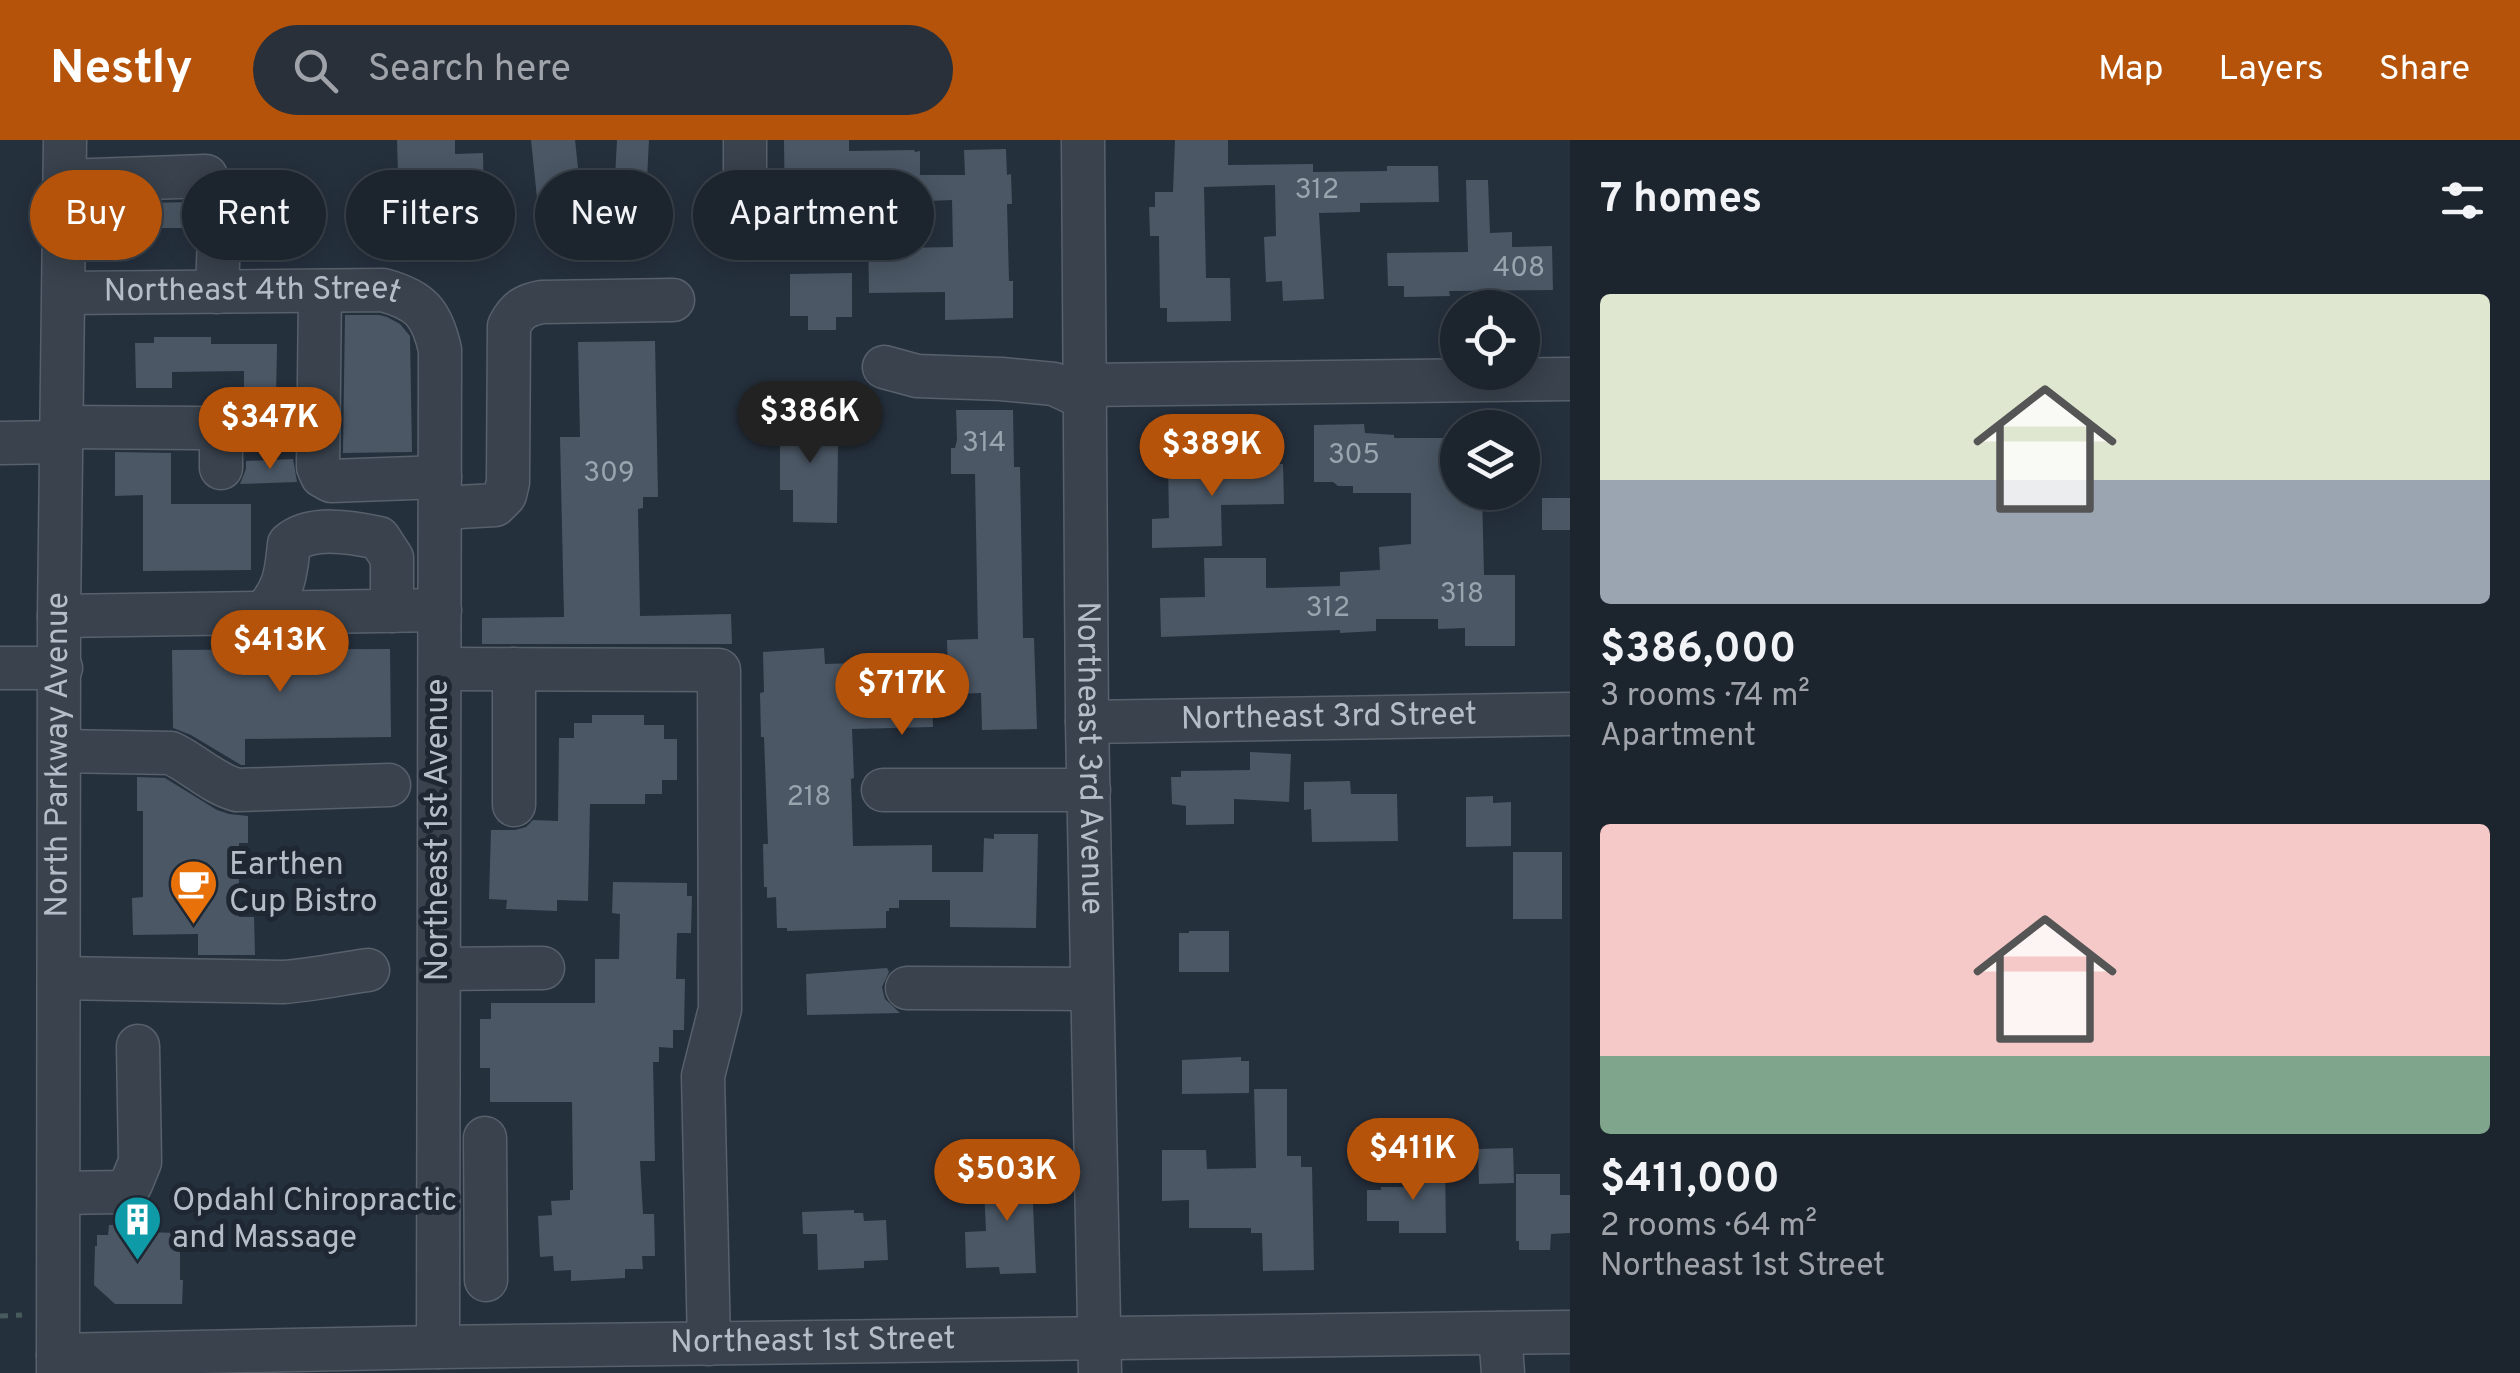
<!DOCTYPE html>
<html lang="en">
<head>
<meta charset="utf-8">
<style>
  :root { --surface:#1c242e; --page:#29303a; --text:#f1f3f6; --muted:#a0a4aa; --line:#3a414a; --accent:#b45309 }
  body { margin:0; font-family:Overpass,sans-serif; background:var(--page); color:var(--text); height:100vh; display:flex; flex-direction:column; font-size:38px; white-space:nowrap }
  * { box-sizing:border-box; margin:0 }
  p { font-size:32px; color:var(--muted) }
  .icon { flex:none; width:55px; height:55px; fill:none; stroke:currentColor; stroke-width:2; stroke-linecap:round; stroke-linejoin:round }
  .map { position:relative; flex:1; overflow:hidden }
  .details { display:flex; flex-direction:column; background:var(--surface); width:950px }
  .details>* { flex:none }
  .top-card { position:absolute; left:30px; top:30px; width:950px; height:90px; display:flex; gap:20px }
  .controls { position:absolute; left:1440px; top:150px; display:grid; gap:20px }
  .controls a { display:grid; place-items:center; width:100px; height:100px; border-radius:50%; background:var(--surface); box-shadow:0 5px 25px #0003,0 0 0 2px var(--line); font-size:50px }
  .price { position:absolute; translate:-50% -85px; padding:0 22px; border-radius:35px; background:var(--accent); color:#fff; font-size:32px; line-height:65px; filter:drop-shadow(0 2px 5px #0008) }
  .price::after { content:''; position:absolute; left:50%; top:60px; width:30px; height:22px; margin-left:-15px; background:inherit; clip-path:polygon(0 0,100% 0,50% 100%) }
  .price.on { background:#222; color:#fff }
  ul { padding:0; list-style:none }
  li { display:grid; align-content:center; gap:20px; height:530px; padding:0 30px }
  li span { display:grid; place-items:center; height:310px; border-radius:10px; color:#555 }
  li>.icon { margin-inline-start:auto }
  span .icon { width:180px; height:180px; fill:#fffc; stroke-width:1 }
  li b { font-size:42px }
  h2 { display:flex; justify-content:space-between; align-items:center; height:120px; padding:0 30px; font-size:42px }
  .pill { padding:0 35px; border-radius:45px; background:var(--surface); box-shadow:0 5px 25px #0003,0 0 0 2px var(--line); font-size:35px; line-height:90px }
  .pill.on { background:var(--accent); color:#fff }
  header { display:flex; align-items:center; gap:60px; box-sizing:border-box; height:140px; padding:0 50px; background:var(--accent); color:#fff }
  header strong { font-size:48px }
  nav { display:flex; gap:55px; margin-inline-start:auto; font-size:35px }
  .search { width:700px; height:90px; background:var(--page); display:flex; align-items:center; gap:25px; box-sizing:border-box; padding:0 35px; border-radius:55px; color:var(--muted); font-size:38px }
  main { display:flex; flex:1; min-height:0 }
  .map>svg:first-child { display:block }
  .building { fill:#4b5765; fill-rule:evenodd }
  .lines { fill:none; stroke-linecap:round; stroke-linejoin:round }
  .minor-casing { stroke:#57606b; stroke-width:45 }
  .path { stroke:#475b5d; stroke-width:5; stroke-dasharray:8 8; stroke-linecap:butt }
  .minor { stroke:#39424d; stroke-width:42 }
  .labels { text-anchor:middle; dominant-baseline:central; stroke-width:10; stroke-linejoin:round; paint-order:stroke }
  .number-label { font-size:28px; fill:#9aa4af }
  .street-label { font-size:32px; fill:#b5bdc8; stroke:#1e2732 }
  .poi-label { font-size:32px; fill:#b5bdc8; stroke:#1e2732; text-anchor:start }
</style>
</head>
<body>
<header>
<strong>Nestly</strong>
<div class="search"><svg class="icon" aria-label="search" viewBox="0 0 24 24"><circle cx="10" cy="10" r="6"/><path d="M15 15l6 6"/></svg>Search here</div>
<nav><a>Map</a><a>Layers</a><a>Share</a></nav>
</header>
<main>
<div class="map">
<svg width="1570" height="1233" viewBox="0 0 1570 1233">
  <rect width="100%" height="100%" fill="#25303d"/>
  <g class="building">
    <polygon points="397,0 455,0 455,14 483,13 484,67 399,69"/>
    <polygon points="531,0 575,0 584,82 545,86 541,57 537,58"/>
    <polygon points="617,0 649,0 647,39 615,38"/>
    <path d="M784,0H849V11L914,10L915,12L920,11V35H965L964,10L1006,9L1007,35L1011,34L1012,64H1007L1009,141H1013V178L945,180V152L869,153L868,89H790V87H785ZM952,60L953,107L904,108V62Z"/>
    <polygon points="1175,0 1228,0 1228,25 1313,24 1313,32 1387,31 1387,26 1438,26 1439,62 1360,63 1360,72 1319,73 1324,159 1283,161 1282,141 1266,142 1264,97 1276,96 1275,45 1204,47 1206,138 1230,138 1231,181 1167,182 1167,168 1160,168 1159,96 1150,96 1149,67 1155,67 1155,52 1173,52"/>
    <polygon points="1466,40 1488,40 1490,93 1512,92 1512,107 1552,106 1553,150 1449,151 1450,156 1404,157 1404,146 1388,146 1387,113 1468,112"/>
    <polygon points="190,62 195,71 194,88 145,88 145,63"/>
    <polygon points="852,133 852,177 836,177 836,190 808,190 808,176 790,176 790,134"/>
    <polygon points="345,175 379,175 387,177 400,184 410,196 412,312 343,313"/>
    <polygon points="154,197 211,197 211,204 277,204 276,257 244,257 244,231 172,232 172,248 136,248 135,203 154,203"/>
    <polygon points="655,201 658,357 643,357 643,368 638,369 640,476 731,474 732,504 482,504 482,478 564,477 560,297 580,297 578,202"/>
    <polygon points="956,270 1013,270 1014,327 1020,327 1023,498 1034,498 1037,589 982,590 981,553 932,555 933,587 852,589 854,638 851,639 853,706 932,705 932,732 983,732 984,698 994,699 994,694 1038,694 1036,788 950,787 950,760 899,760 899,768 889,768 889,771 886,771 886,788 787,791 787,788 777,788 776,757 767,758 767,747 764,747 763,704 768,704 764,597 761,597 760,553 764,552 763,512 824,508 825,524 888,522 888,525 899,525 899,534 948,532 947,500 978,499 975,334 951,334 951,308 955,308 957,300"/>
    <polygon points="780,273 832,274 832,305 838,305 837,383 793,382 793,350 780,350"/>
    <polygon points="1364,284 1365,293 1394,295 1394,298 1458,298 1458,352 1482,352 1484,435 1515,435 1515,506 1465,506 1465,488 1438,489 1438,479 1376,479 1376,491 1340,493 1340,490 1161,497 1160,458 1205,457 1204,418 1266,418 1266,448 1340,446 1340,432 1380,430 1379,407 1411,404 1411,353 1353,353 1353,346 1338,346 1333,342 1314,342 1314,285"/>
    <polygon points="115,312 171,313 171,364 251,364 251,430 143,431 143,355 115,356"/>
    <polygon points="293,319 297,342 240,344 246,329 246,321"/>
    <polygon points="1245,321 1245,325 1283,324 1284,364 1221,365 1222,406 1152,408 1152,379 1169,378 1168,323"/>
    <rect x="1542" y="358" width="28" height="32"/>
    <polygon points="390,509 391,597 245,599 245,625 241,625 191,595 173,588 172,510"/>
    <polygon points="592,575 644,575 644,585 664,585 664,599 677,599 677,640 662,640 662,654 645,654 645,664 590,664 588,761 557,760 557,771 506,769 507,760 489,759 491,690 515,690 526,687 533,680 558,681 559,598 574,598 574,583 592,583"/>
    <polygon points="1250,612 1291,614 1289,662 1234,659 1234,684 1186,685 1186,666 1172,664 1171,637 1181,637 1181,631 1250,630"/>
    <polygon points="137,637 165,638 217,670 229,674 248,676 248,703 239,703 239,777 254,777 255,815 198,815 198,794 133,795 132,758 143,757 143,671 137,671"/>
    <polygon points="1350,641 1351,654 1397,654 1398,701 1312,702 1311,669 1304,670 1304,642"/>
    <polygon points="1493,656 1493,663 1511,662 1511,706 1466,707 1466,657"/>
    <rect x="1513" y="712" width="49" height="67"/>
    <polygon points="613,742 687,743 687,756 692,756 691,793 677,793 676,839 685,839 684,890 673,890 673,908 659,907 659,922 653,922 655,1021 640,1021 643,1074 654,1074 655,1116 642,1116 643,1129 625,1129 625,1138 571,1141 571,1130 554,1131 553,1116 540,1117 538,1076 552,1075 551,1061 570,1060 570,1050 573,1050 572,962 490,962 490,928 480,928 480,879 491,879 491,863 595,863 595,819 619,819 620,774 612,773"/>
    <polygon points="1189,791 1229,791 1229,832 1179,832 1179,793 1189,793"/>
    <polygon points="887,828 889,832 882,847 885,859 900,873 807,875 806,834"/>
    <polygon points="1241,917 1241,921 1249,921 1249,953 1182,954 1182,920"/>
    <polygon points="1254,949 1287,949 1287,1016 1301,1016 1301,1027 1312,1027 1314,1130 1263,1131 1262,1093 1251,1093 1251,1088 1189,1088 1189,1060 1162,1061 1162,1010 1206,1010 1207,1029 1256,1028"/>
    <polygon points="1513,1008 1514,1043 1479,1044 1478,1009"/>
    <polygon points="1031,1019 1036,1133 1000,1134 999,1127 966,1128 965,1092 986,1091 984,1049 1003,1048 1002,1020"/>
    <polygon points="1414,1026 1445,1026 1446,1093 1399,1093 1399,1081 1367,1081 1367,1050 1381,1050 1381,1047 1414,1047"/>
    <polygon points="1516,1034 1560,1034 1560,1055 1570,1055 1570,1093 1551,1094 1550,1110 1519,1110 1519,1101 1516,1101"/>
    <polygon points="854,1070 854,1073 863,1073 864,1081 886,1080 888,1120 864,1121 864,1128 818,1130 817,1094 803,1094 802,1072"/>
    <polygon points="109,1085 140,1085 140,1092 180,1093 180,1140 183,1140 182,1164 115,1164 94,1145 95,1106 97,1106 97,1095 108,1095"/>
  </g>
  <g class="lines">
    <defs>
      <g id="minor">
        <polyline points="745,0 745,68"/>
        <path id="s1" d="M1083,0L1087,582L1100,1233"/>
        <polyline points="65,41 206,36 220,66 217,152"/>
        <polyline points="320,151 318,327 322,336 331,341 440,337"/>
        <path id="s2" d="M64,153L383,150C420,160 432,173 440,210L438,1207"/>
        <polyline points="884,227 917,236 1001,239 1054,244 1086,259"/>
        <polyline points="1086,245 1570,239"/>
        <polyline points="62,287 202,288 215,292 221,304 221,328"/>
        <polyline points="0,303 62,302"/>
        <path d="M441,368L495,365L505,355L508,342L509,186C517,170 525,165 542,162L673,160"/>
        <path d="M263,474C284,450 286,436 289,404C310,385 352,392 379,398L392,418V471"/>
        <polyline points="59,476 440,470"/>
        <polyline points="0,528 61,528"/>
        <polyline points="440,529 719,530 720,869 703,936 709,1204"/>
        <path id="s3" d="M1087,582L1570,574"/>
        <path d="M61,611L171,613C194,624 212,643 237,650L389,645"/>
        <polyline points="883,650 1089,650"/>
        <polyline points="514,665 514,529"/>
        <polyline points="439,829 543,828"/>
        <path d="M59,838L283,842C312,840 339,834 368,830"/>
        <polyline points="907,848 1092,849"/>
        <polyline points="485,998 486,1140"/>
        <polyline points="59,1053 120,1052 131,1044 140,1022 138,906"/>
        <polyline points="1500,1193 1503,1233"/>
        <path id="s4" d="M58,1215L438,1207L1570,1192"/>
        <path id="s5" d="M58,1233L59,476L65,0"/>
      </g>
    </defs>
    <use href="#minor" class="minor-casing"/>
    <polyline class="path" points="0,1176 22,1175"/>
    <use href="#minor" class="minor"/>
  </g>
  <defs>
    <symbol id="cafe-pin" viewBox="-11 -11 22 30"><path d="M0 17L-7.5 6A9.5 9.5 0 1 1 7.5 6Z" fill="#e8710a" stroke="#1e2732"/><path d="M-5.5-4.5H6V0H3Q3 3.5 0 3.5H-2.5Q-5.5 3.5-5.5 0ZM3-3.2v2h1.7v-2ZM-6 4.5H4V6H-6Z" fill="#fff"/></symbol>
    <symbol id="building-pin" viewBox="-11 -11 22 30"><path d="M0 17L-7.5 6A9.5 9.5 0 1 1 7.5 6Z" fill="#0f9aa8" stroke="#1e2732"/><path d="M-4-6H4V6H1V3H-1V6H-4ZM-2.5-4.3h1.7v1.8h-1.7ZM.8-4.3h1.7v1.8H.8ZM-2.5-1h1.7V.8h-1.7ZM.8-1h1.7V.8H.8Z" fill="#fff"/></symbol>
  </defs>
  <g fill-rule="evenodd">
    <use href="#cafe-pin" x="166" y="716" width="55" height="75"/>
    <use href="#building-pin" x="110" y="1052" width="55" height="75"/>
  </g>
  <g class="labels">
    <g class="number-label">
      <text x="1317" y="51">312</text>
      <text x="1519" y="129">408</text>
      <text x="984" y="304">314</text>
      <text x="1354" y="316">305</text>
      <text x="609" y="334">309</text>
      <text x="1462" y="455">318</text>
      <text x="1328" y="469">312</text>
      <text x="809" y="658">218</text>
    </g>
    <g class="street-label">
      <text stroke="none"><textPath href="#s2" startOffset="188">Northeast 4th Street</textPath></text>
      <text stroke="none"><textPath href="#s3" startOffset="242">Northeast 3rd Street</textPath></text>
      <text stroke="none"><textPath href="#s5" startOffset="618">North Parkway Avenue</textPath></text>
      <text stroke="none"><textPath href="#s1" startOffset="618">Northeast 3rd Avenue</textPath></text>
      <text transform="translate(439 690) rotate(-90)">Northeast 1st Avenue</text>
      <text stroke="none"><textPath href="#s4" startOffset="755">Northeast 1st Street</textPath></text>
    </g>
    <g class="poi-label">
      <text x="229" y="726">Earthen<tspan x="229" dy="37">Cup Bistro</tspan></text>
      <text x="172" y="1062">Opdahl Chiropractic<tspan x="172" dy="37">and Massage</tspan></text>
    </g>
  </g>
</svg>
<div class="controls">
<a><svg class="icon" aria-label="locate" viewBox="0 0 24 24"><circle cx="12" cy="12" r="6"/><path d="M12 2v4M12 18v4M2 12h4M18 12h4"/></svg></a>
<a><svg class="icon" aria-label="layers" viewBox="0 0 24 24"><path d="M12 4l9 5-9 5-9-5zM3 14l9 5 9-5"/></svg></a>
</div>
<b class="price on" style="left:810px;top:326px">$386K</b>
<b class="price" style="left:270px;top:332px">$347K</b>
<b class="price" style="left:1212px;top:359px">$389K</b>
<b class="price" style="left:280px;top:555px">$413K</b>
<b class="price" style="left:902px;top:598px">$717K</b>
<b class="price" style="left:1413px;top:1063px">$411K</b>
<b class="price" style="left:1007px;top:1084px">$503K</b>
<div class="top-card">
<a class="pill on">Buy</a>
<a class="pill">Rent</a>
<a class="pill">Filters</a>
<a class="pill">New</a>
<a class="pill">Apartment</a>
</div>
</div>
<section class="details">
<h2>7 homes<svg class="icon" aria-label="filters" viewBox="0 0 24 24"><path d="M4 7h16M4 17h16"/><circle cx="9" cy="7" r="2"/><circle cx="15" cy="17" r="2"/></svg></h2>
<ul>
<li><span style="background:linear-gradient(#dfe7d0 60%,#9aa5b1 0)"><svg class="icon" aria-label="home" viewBox="0 0 24 24"><path d="M3 11l9-7 9 7M6 9v11h12V9"/></svg></span><div><b>$386,000</b><p>3 rooms · 74 m²</p><p>Apartment</p></div></li>
<li><span style="background:linear-gradient(#f6c9c9 75%,#7fa58c 0)"><svg class="icon" aria-label="home" viewBox="0 0 24 24"><path d="M3 11l9-7 9 7M6 9v11h12V9"/></svg></span><div><b>$411,000</b><p>2 rooms · 64 m²</p><p>Northeast 1st Street</p></div></li>
</ul>
</section>
</main>
</body>
</html>
